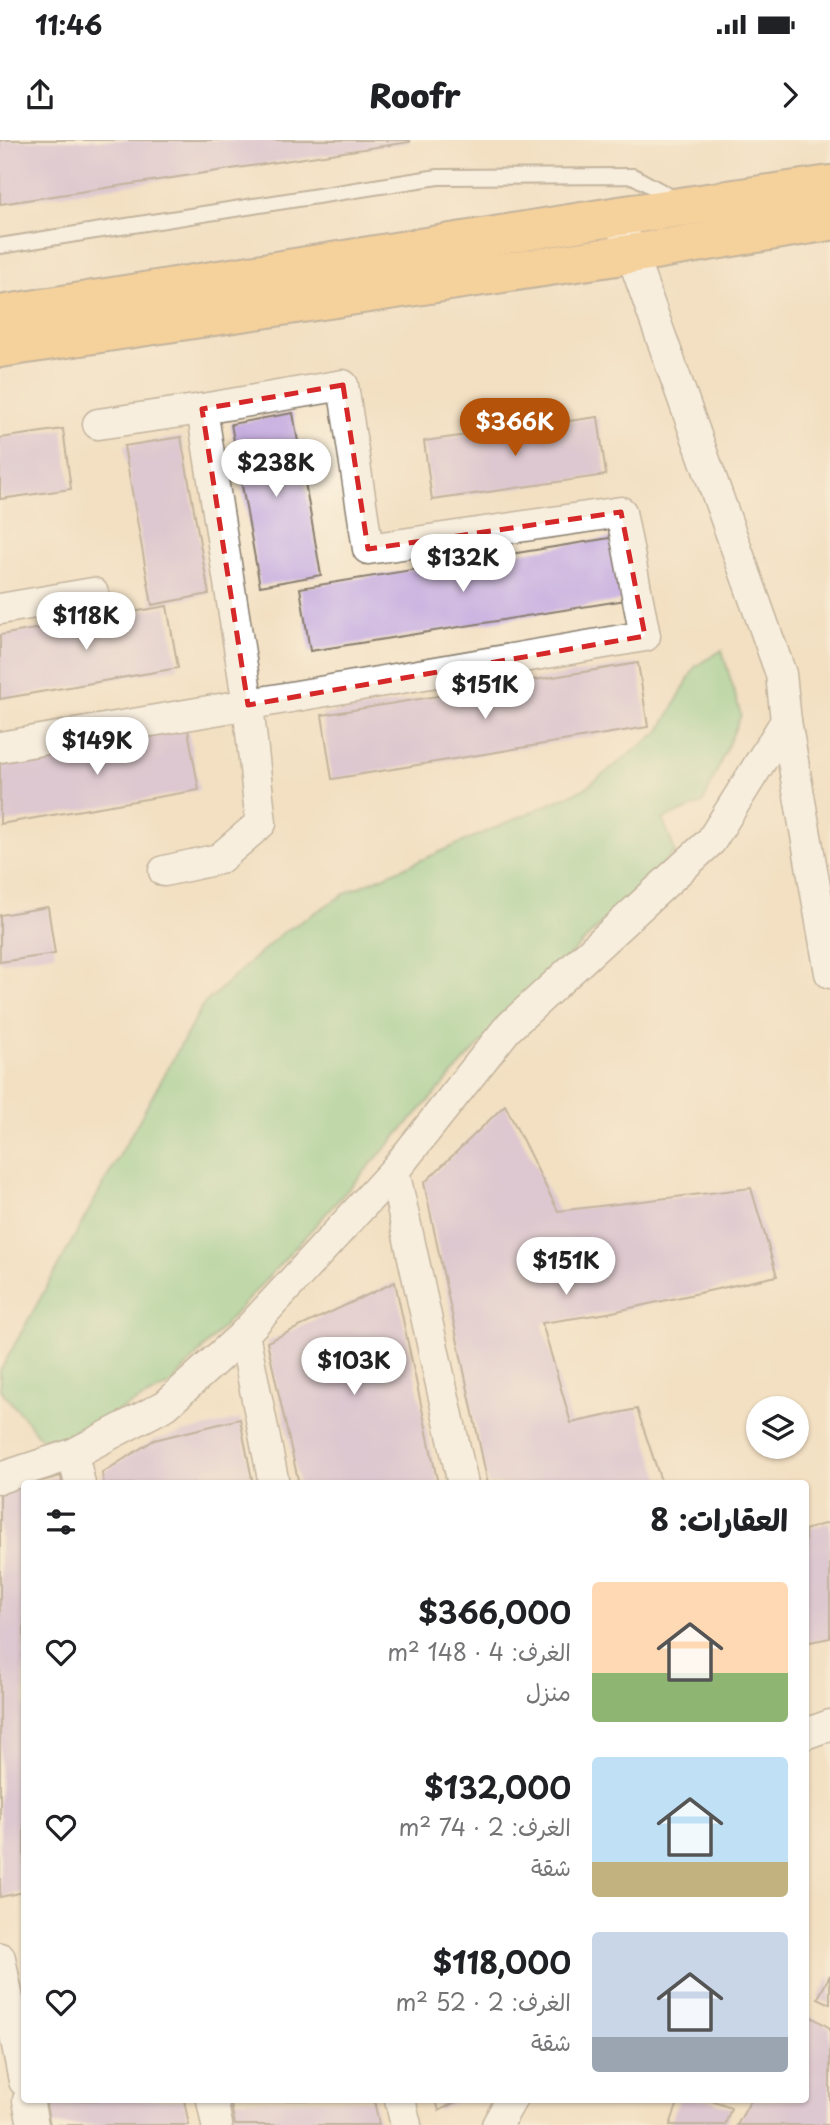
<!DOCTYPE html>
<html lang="ar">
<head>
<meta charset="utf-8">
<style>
  :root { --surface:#fff; --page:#f6f6f6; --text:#202124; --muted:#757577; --accent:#b45309 }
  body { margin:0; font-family:"Playpen Sans","Playpen Sans Arabic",sans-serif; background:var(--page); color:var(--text); direction:rtl; height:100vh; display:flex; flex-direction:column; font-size:26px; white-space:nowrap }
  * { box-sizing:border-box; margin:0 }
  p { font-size:23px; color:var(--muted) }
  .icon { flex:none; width:38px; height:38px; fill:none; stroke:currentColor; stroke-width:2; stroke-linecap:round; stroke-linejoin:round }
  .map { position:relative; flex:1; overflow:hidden; direction:ltr }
  .drawer { position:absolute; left:21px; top:1340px; width:788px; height:623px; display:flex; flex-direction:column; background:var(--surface); border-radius:7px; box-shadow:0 2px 5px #0004; direction:rtl }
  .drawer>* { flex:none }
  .fabs { position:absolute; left:746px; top:1256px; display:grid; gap:14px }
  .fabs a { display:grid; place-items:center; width:63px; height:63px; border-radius:50%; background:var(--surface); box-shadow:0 2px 5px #0004; font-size:35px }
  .price { position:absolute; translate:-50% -60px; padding:0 16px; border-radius:24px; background:#fff; color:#222; font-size:23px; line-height:46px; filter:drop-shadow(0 2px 4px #0008) }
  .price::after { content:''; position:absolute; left:50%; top:42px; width:21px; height:16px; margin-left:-10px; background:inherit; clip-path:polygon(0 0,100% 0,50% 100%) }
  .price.selected { background:var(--accent); color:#fff }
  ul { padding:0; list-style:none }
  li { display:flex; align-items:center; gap:21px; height:175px; padding:0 21px }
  li span { display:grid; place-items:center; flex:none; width:196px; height:140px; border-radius:7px; color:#555 }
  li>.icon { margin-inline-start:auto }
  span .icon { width:84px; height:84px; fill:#fffc; stroke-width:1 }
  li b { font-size:30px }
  h2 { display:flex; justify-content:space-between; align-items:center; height:84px; padding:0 21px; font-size:30px }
  .status { display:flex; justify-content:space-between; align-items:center; height:49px; padding:0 35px; background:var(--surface); direction:ltr }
  .status svg { height:19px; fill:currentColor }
  header { display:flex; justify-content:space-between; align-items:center; height:91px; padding:0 21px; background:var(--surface); font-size:32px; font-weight:800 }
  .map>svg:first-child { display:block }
  .green { fill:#81cd8a; stroke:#4e7453; stroke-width:2 }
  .building { fill:#c3a9e0 }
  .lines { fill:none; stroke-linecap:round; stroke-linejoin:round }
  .lane-casing { stroke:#887e6f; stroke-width:18 }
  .street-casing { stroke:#887e6f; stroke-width:33 }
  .highway-casing { stroke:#887e6f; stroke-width:42 }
  .lane { stroke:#fff; stroke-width:14 }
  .street { stroke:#fff; stroke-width:30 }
  .highway { stroke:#f9bf6d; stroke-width:38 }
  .marked { fill:none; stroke:#d62828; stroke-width:5; stroke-dasharray:14 9; stroke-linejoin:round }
</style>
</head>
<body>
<div class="status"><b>11:46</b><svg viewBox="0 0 49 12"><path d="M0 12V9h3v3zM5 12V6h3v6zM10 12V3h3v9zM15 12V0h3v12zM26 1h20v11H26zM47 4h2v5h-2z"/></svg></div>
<header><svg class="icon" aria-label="forward" viewBox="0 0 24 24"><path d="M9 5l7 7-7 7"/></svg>Roofr<svg class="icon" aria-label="share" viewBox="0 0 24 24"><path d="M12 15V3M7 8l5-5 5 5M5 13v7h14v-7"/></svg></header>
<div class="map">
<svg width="830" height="1985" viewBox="0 0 830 1985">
  <rect width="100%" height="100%" fill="#fcf5e5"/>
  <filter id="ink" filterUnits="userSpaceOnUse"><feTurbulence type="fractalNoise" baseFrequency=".0143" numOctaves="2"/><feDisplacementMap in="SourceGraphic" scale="14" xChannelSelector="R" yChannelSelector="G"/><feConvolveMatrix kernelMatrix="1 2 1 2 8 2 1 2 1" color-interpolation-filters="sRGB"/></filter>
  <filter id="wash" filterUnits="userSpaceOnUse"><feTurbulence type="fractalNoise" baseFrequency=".00686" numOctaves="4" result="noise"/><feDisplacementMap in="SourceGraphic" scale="28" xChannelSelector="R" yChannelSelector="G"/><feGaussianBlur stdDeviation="1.57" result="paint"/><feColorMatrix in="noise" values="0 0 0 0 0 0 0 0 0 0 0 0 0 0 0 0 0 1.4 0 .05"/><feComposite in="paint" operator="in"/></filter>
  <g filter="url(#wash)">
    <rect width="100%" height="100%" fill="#f3e0c2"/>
    <polygon class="green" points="722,510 741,575 703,663 663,679 675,712 493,890 170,1245 47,1306 0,1249 0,1231 203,865 281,794 348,752 584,649 660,591 695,527"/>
    <g id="blocks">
      <g class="building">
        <polygon points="0,0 410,0 410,2 0,64"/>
        <polygon points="293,273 321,435 260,446 231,284"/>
        <polygon points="598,277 606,335 432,360 424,301"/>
        <polygon points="63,289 71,349 0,359 0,298"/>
        <polygon points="181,297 209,454 152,465 124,306"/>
        <polygon points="616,397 626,460 310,511 300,448"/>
        <polygon points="167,466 178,528 0,559 0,495"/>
        <polygon points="638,523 648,587 332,639 322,575"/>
        <polygon points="188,590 199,650 0,684 0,623"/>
        <polygon points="48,767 55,814 0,822 0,775"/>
        <polygon points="505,965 558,1071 751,1048 777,1136 608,1173 542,1183 571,1283 637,1269 662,1344 488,1344 424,1043"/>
        <polygon points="395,1142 438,1344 299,1344 267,1202"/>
        <polygon points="240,1279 253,1344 104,1344 102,1333 154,1300"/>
        <polygon points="61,1336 62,1344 34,1344 34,1343"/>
        <polygon points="24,1346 24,1752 0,1757 0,1352"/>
        <polygon points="830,1382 830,1498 805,1503 805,1390"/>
        <polygon points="830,1835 830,1864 818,1858"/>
        <polygon points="805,1873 830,1888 830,1985 737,1985 751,1960 805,1960"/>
        <polygon points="45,1960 184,1960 189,1985 50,1985"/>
        <polygon points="230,1960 374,1960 379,1985 235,1985"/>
        <polygon points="436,1960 459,1960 439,1971"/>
        <polygon points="679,1960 709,1960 731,1968 725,1985 670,1985"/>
      </g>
    </g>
  </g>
  <g filter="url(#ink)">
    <use href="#blocks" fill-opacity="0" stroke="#887e6f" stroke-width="2"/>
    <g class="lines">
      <defs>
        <polyline id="lane" points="0,106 438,37 633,36 675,59"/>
        <g id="street">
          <polyline points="624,93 781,534 786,581 830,833"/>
          <polyline points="98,284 202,269"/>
          <polyline points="0,469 93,453"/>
          <polyline points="0,607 645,496 621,372 368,409 343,245 202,269 248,565 261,683 219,719 164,731"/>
          <polyline points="394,1031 463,1344"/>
          <polyline points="244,1194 274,1344"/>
          <polyline points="73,1314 80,1344"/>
          <polyline points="0,1338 73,1314 166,1265 244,1194 394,1031 507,889 711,701 786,581"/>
          <polyline points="805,1594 830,1585"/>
          <polyline points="0,1818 24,1941"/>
          <polyline points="28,1960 33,1985"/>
          <polyline points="212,1960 217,1985"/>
          <polyline points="400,1960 406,1985"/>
          <polyline points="497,1985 511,1960"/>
        </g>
        <g id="highway">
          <polyline points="0,175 619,76 830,45"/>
          <polyline points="0,208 630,114 830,81"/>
        </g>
      </defs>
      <use href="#lane" class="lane-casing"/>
      <use href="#street" class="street-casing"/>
      <use href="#highway" class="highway-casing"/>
      <use href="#lane" class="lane"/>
      <use href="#street" class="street"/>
      <use href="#highway" class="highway"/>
    </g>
  </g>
  <path d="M0 0H830V1985H0ZM343,245L368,409L621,372L645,496L248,565L202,269Z" fill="#f3e0c2" fill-opacity=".55" fill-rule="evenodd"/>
  <path class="marked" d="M343,245L368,409L621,372L645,496L248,565L202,269Z"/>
</svg>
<div class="fabs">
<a><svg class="icon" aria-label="layers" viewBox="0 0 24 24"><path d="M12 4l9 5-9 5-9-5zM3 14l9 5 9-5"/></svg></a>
</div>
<b class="price selected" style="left:515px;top:318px">$366K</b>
<b class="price" style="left:276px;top:359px">$238K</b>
<b class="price" style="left:463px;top:454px">$132K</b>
<b class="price" style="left:86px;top:512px">$118K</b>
<b class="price" style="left:485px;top:581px">$151K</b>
<b class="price" style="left:97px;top:637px">$149K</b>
<b class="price" style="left:566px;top:1157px">$151K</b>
<b class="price" style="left:354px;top:1257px">$103K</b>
<section class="drawer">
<h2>العقارات: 8<svg class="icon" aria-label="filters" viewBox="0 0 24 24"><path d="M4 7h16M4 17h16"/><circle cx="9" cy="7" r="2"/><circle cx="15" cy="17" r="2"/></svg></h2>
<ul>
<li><span style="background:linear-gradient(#ffd9b3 65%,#8fb573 0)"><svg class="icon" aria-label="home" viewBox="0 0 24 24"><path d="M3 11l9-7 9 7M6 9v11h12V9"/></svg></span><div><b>$366,000</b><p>الغرف: 4 · 148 m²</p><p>منزل</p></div><svg class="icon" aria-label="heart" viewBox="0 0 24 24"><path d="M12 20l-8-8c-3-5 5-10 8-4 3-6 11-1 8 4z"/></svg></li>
<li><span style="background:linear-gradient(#bfe0f5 75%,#c2b280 0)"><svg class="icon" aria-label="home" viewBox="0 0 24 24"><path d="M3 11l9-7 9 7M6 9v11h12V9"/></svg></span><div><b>$132,000</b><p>الغرف: 2 · 74 m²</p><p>شقة</p></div><svg class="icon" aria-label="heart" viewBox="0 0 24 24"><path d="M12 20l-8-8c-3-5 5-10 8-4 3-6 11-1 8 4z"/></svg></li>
<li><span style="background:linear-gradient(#c9d6e8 75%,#9aa5b1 0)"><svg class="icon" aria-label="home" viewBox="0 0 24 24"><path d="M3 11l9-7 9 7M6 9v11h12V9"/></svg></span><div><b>$118,000</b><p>الغرف: 2 · 52 m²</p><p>شقة</p></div><svg class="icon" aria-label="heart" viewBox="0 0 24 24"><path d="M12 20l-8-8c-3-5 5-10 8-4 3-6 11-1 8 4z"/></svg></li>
</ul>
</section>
</div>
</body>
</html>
